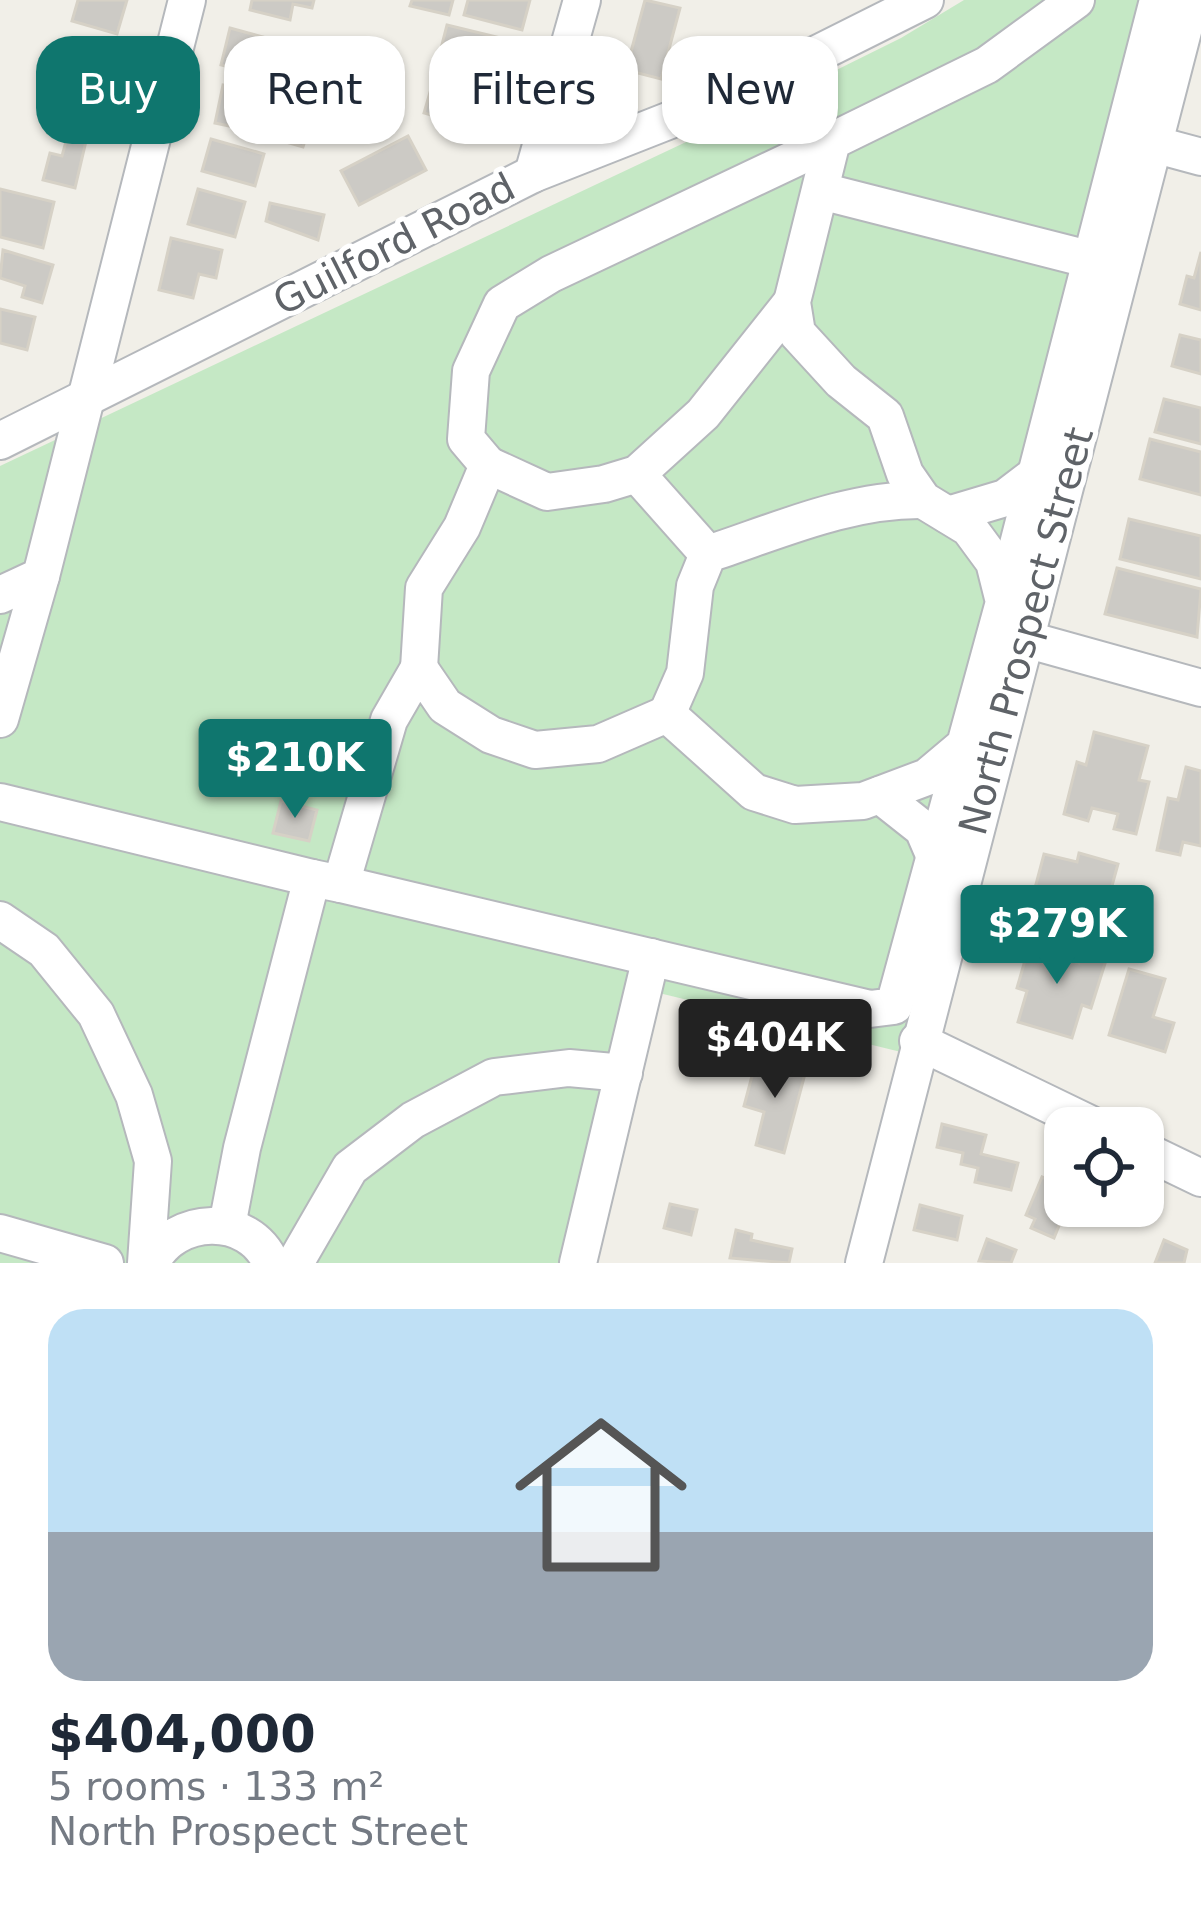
<!DOCTYPE html>
<html lang="en">
<head>
<meta charset="utf-8">
<style>
  :root { --surface:#fff; --page:#f6f6f7; --text:#1f2937; --muted:#747a83; --line:#e0e1e3; --accent:#0f766e }
  body { margin:0; font-family:"DejaVu Sans",sans-serif; background:var(--page); color:var(--text); height:100vh; display:flex; flex-direction:column; font-size:45px; white-space:nowrap }
  * { box-sizing:border-box; margin:0 }
  p { font-size:39px; color:var(--muted) }
  .icon { flex:none; width:66px; height:66px; fill:none; stroke:currentColor; stroke-width:2; stroke-linecap:round; stroke-linejoin:round }
  .map { position:relative; height:1263px; overflow:hidden }
  .details { display:flex; flex-direction:column; background:var(--surface); flex:1 }
  .details>* { flex:none }
  .hud { position:absolute; left:36px; top:36px; width:1131px; height:108px; display:flex; gap:24px }
  .buttons { position:absolute; left:1044px; top:1107px; display:grid; gap:24px }
  .buttons a { display:grid; place-items:center; width:120px; height:120px; border-radius:24px; background:var(--surface); box-shadow:0 3px 9px #0004; font-size:60px }
  .price { position:absolute; translate:-50% -102px; padding:0 27px; border-radius:12px; background:var(--accent); color:#fff; font-size:39px; line-height:78px; filter:drop-shadow(0 3px 6px #0008) }
  .price::after { content:''; position:absolute; left:50%; top:72px; width:36px; height:27px; margin-left:-18px; background:inherit; clip-path:polygon(0 0,100% 0,50% 100%) }
  .price.active { background:#222; color:#fff }
  ul { padding:0; list-style:none }
  li { display:grid; align-content:center; gap:24px; height:636px; padding:0 48px }
  li+li { border-top:3px solid var(--line) }
  li span { display:grid; place-items:center; height:372px; border-radius:36px; color:#555 }
  li>.icon { margin-inline-start:auto }
  span .icon { width:216px; height:216px; fill:#fffc; stroke-width:1 }
  li b { font-size:51px }
  .tag { padding:0 42px; border-radius:36px; background:var(--surface); box-shadow:0 3px 9px #0004; font-size:42px; line-height:108px }
  .tag.active { background:var(--accent); color:#fff }
  .map>svg:first-child { display:block }
  .green { fill:#c5e8c5 }
  .building { fill:#cccac5; stroke:#d6d1c6; stroke-width:3 }
  .lines { fill:none; stroke-linecap:round; stroke-linejoin:round }
  .minor-casing { stroke:#b5b8bc; stroke-width:40 }
  .minor { stroke:#fff; stroke-width:36 }
  .labels { text-anchor:middle; dominant-baseline:central; stroke-width:10; stroke-linejoin:round; paint-order:stroke }
  .street-label { font-size:39px; fill:#5f6368; stroke:#fff }
</style>
</head>
<body>
<div class="map">
<svg width="1201" height="1263" viewBox="0 0 1201 1263">
  <rect width="100%" height="100%" fill="#f1efe8"/>
  <polygon class="green" points="964,0 1173,0 901,1052 659,993 592,1263 0,1263 0,466 792,92 901,38"/>
  <g class="building">
    <polygon points="78,0 127,0 117,34 72,21"/>
    <polygon points="252,0 314,0 312,8 293,4 290,20 250,10"/>
    <polygon points="412,0 453,0 449,15 410,6"/>
    <polygon points="468,0 530,0 522,30 464,15"/>
    <polygon points="645,0 680,8 661,79 626,70"/>
    <polygon points="447,25 521,43 512,82 437,64"/>
    <polygon points="230,28 274,40 265,76 221,65"/>
    <polygon points="94,44 108,48 95,89 65,80 75,46 91,52"/>
    <polygon points="435,75 509,96 498,134 424,113"/>
    <polygon points="223,85 262,94 253,131 215,123"/>
    <polygon points="70,98 95,103 75,188 43,180 50,153 62,156 67,138 48,133 54,109 67,112"/>
    <polygon points="267,113 310,125 303,147 261,135"/>
    <polygon points="408,136 426,170 359,205 341,171"/>
    <polygon points="211,139 264,154 255,186 202,171"/>
    <polygon points="0,189 54,202 43,248 0,237"/>
    <polygon points="198,189 245,202 235,237 188,224"/>
    <polygon points="270,203 324,215 318,240 266,221"/>
    <polygon points="171,238 222,250 216,278 199,274 193,298 159,290"/>
    <polygon points="3,250 53,265 42,303 22,297 25,286 0,278"/>
    <polygon points="1201,252 1201,310 1180,304 1187,276 1194,278"/>
    <polygon points="0,309 35,317 27,350 0,343"/>
    <polygon points="1180,335 1201,340 1201,374 1172,366"/>
    <polygon points="1164,399 1201,408 1201,444 1155,432"/>
    <polygon points="1150,439 1201,452 1201,495 1140,479"/>
    <polygon points="1129,519 1201,536 1201,579 1120,559"/>
    <polygon points="1117,568 1201,589 1197,637 1105,614"/>
    <polygon points="1094,732 1148,746 1139,780 1149,782 1136,834 1114,829 1118,814 1092,808 1088,821 1064,814 1077,762 1086,765"/>
    <polygon points="1186,767 1201,771 1201,846 1183,842 1180,855 1157,850 1168,798 1178,800"/>
    <polygon points="281,801 317,810 309,841 273,833"/>
    <polygon points="1079,853 1118,864 1099,933 1058,922 1060,915 1030,907 1044,854 1077,862"/>
    <polygon points="1032,936 1055,943 1051,955 1079,963 1083,950 1107,957 1091,1008 1082,1005 1072,1038 1018,1022 1027,991 1017,988"/>
    <polygon points="1129,969 1165,979 1153,1017 1174,1023 1165,1052 1109,1035"/>
    <polygon points="757,1057 806,1070 784,1153 756,1145 764,1112 744,1106"/>
    <polygon points="942,1124 986,1135 981,1154 1018,1163 1011,1190 975,1182 978,1168 961,1164 963,1153 937,1147"/>
    <polygon points="1042,1177 1065,1186 1067,1206 1054,1238 1031,1228 1035,1219 1026,1215"/>
    <polygon points="670,1204 697,1210 691,1235 664,1228"/>
    <polygon points="920,1205 962,1216 957,1240 914,1230"/>
    <polygon points="736,1230 752,1234 751,1240 792,1249 789,1263 730,1258"/>
    <polygon points="987,1239 1016,1250 1011,1263 979,1261"/>
    <polygon points="1164,1240 1187,1250 1184,1263 1155,1263"/>
  </g>
  <g class="lines">
    <defs>
      <g id="minor">
        <polyline points="1153,144 1201,157"/>
        <polyline points="533,174 582,0"/>
        <polyline points="821,191 1092,260"/>
        <polyline points="0,441 533,174 739,93 925,0"/>
        <polyline points="488,465 547,492 604,484 637,474 703,414 792,302"/>
        <polyline points="637,474 708,554"/>
        <polyline points="948,515 1005,498 1034,476"/>
        <polyline points="0,595 41,576 187,0"/>
        <polyline points="1005,595 1158,0"/>
        <polyline points="1025,639 1201,688"/>
        <polyline points="419,668 424,588 462,527 488,465 466,439 471,371 502,304 551,274 832,141"/>
        <path d="M667,714L685,673L695,586L708,554C778,531 848,499 923,500"/>
        <polyline points="0,719 41,576"/>
        <polyline points="880,795 923,829 935,857"/>
        <polyline points="0,802 312,878 242,1148 227,1226"/>
        <polyline points="312,878 341,884 389,720 419,668 445,706 491,735 535,750 598,744 667,714 754,792 795,805 863,801 927,777 965,745 1004,602 994,562 969,528 923,500 905,474 885,416 841,381 797,333 792,302 832,141 987,65 1076,0"/>
        <polyline points="341,884 870,1009 894,1006 965,745"/>
        <polyline points="0,920 44,950 96,1014 134,1095 153,1161 146,1263"/>
        <polyline points="918,1041 1098,1128"/>
        <polyline points="1143,1150 1201,1178"/>
        <polyline points="0,1233 105,1263"/>
        <path d="M151,1263C174,1215 249,1212 271,1263"/>
        <polyline points="295,1263 350,1168 413,1120 494,1077 569,1068 624,1073"/>
        <polyline points="578,1263 651,957"/>
        <polyline points="864,1263 1191,0"/>
      </g>
    </defs>
    <use href="#minor" class="minor-casing"/>
    <use href="#minor" class="minor"/>
  </g>
  <g class="labels">
    <g class="street-label">
      <text transform="translate(394 244) rotate(-27)">Guilford Road</text>
      <text transform="translate(1026 631) rotate(-75)">North Prospect Street</text>
    </g>
  </g>
</svg>
<div class="buttons">
<a><svg class="icon" aria-label="locate" viewBox="0 0 24 24"><circle cx="12" cy="12" r="6"/><path d="M12 2v4M12 18v4M2 12h4M18 12h4"/></svg></a>
</div>
<b class="price" style="left:295px;top:821px">$210K</b>
<b class="price" style="left:1057px;top:987px">$279K</b>
<b class="price active" style="left:775px;top:1101px">$404K</b>
<div class="hud">
<a class="tag active">Buy</a>
<a class="tag">Rent</a>
<a class="tag">Filters</a>
<a class="tag">New</a>
</div>
</div>
<section class="details">
<ul>
<li><span style="background:linear-gradient(#bfe0f5 60%,#9aa5b1 0)"><svg class="icon" aria-label="home" viewBox="0 0 24 24"><path d="M3 11l9-7 9 7M6 9v11h12V9"/></svg></span><div><b>$404,000</b><p>5 rooms · 133 m²</p><p>North Prospect Street</p></div></li>
</ul>
</section>
</body>
</html>
